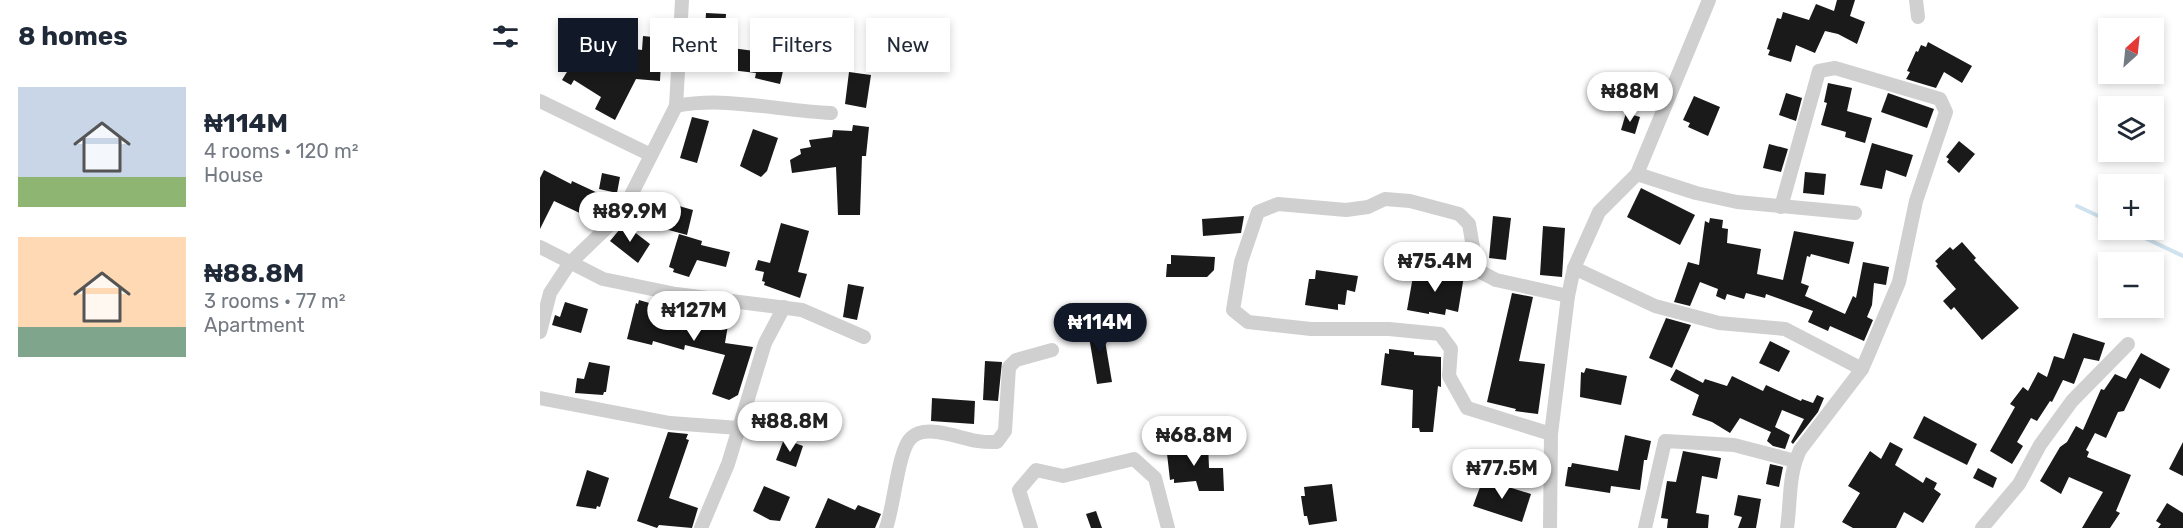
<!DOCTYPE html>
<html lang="en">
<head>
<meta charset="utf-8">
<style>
  :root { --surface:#fff; --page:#f2f2f3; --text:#1f2937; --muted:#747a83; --accent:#111827 }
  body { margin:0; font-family:Rubik,sans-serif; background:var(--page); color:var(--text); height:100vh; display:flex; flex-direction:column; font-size:22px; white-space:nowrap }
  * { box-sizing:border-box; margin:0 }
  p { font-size:20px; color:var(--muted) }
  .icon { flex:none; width:33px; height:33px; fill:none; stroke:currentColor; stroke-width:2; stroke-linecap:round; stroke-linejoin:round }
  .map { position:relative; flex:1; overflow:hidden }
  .side { display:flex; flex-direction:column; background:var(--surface); width:540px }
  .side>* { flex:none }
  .banner { position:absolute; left:18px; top:18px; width:570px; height:54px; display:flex; gap:12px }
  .needle { width:39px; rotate:27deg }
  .buttons { position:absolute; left:1558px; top:18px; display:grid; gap:12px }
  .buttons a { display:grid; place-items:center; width:66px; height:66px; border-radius:0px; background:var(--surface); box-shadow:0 3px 9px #0003; font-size:30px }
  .price { position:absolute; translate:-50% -51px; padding:0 14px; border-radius:21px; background:#fff; color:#222; font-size:20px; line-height:39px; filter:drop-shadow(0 2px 3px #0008) }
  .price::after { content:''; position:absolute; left:50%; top:36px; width:18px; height:14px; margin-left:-9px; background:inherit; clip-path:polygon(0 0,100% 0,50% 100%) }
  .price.active { background:var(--accent); color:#fff }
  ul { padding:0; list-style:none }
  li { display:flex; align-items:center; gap:18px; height:150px; padding:0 18px }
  li span { display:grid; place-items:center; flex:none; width:168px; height:120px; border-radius:0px; color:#555 }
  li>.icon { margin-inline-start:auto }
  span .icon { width:72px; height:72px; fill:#fffc; stroke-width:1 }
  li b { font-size:26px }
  h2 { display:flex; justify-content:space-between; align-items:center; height:72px; padding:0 18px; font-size:26px }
  .chip { padding:0 21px; border-radius:0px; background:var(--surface); box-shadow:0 3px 9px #0003; font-size:21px; line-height:54px }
  .chip.active { background:var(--accent); color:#fff }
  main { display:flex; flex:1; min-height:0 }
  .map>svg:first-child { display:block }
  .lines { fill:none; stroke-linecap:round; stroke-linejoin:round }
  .stream { stroke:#cfe2ee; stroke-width:4 }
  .building { fill:#1a1a1a }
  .minor { stroke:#d0d0d0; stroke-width:14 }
</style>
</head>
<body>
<main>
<section class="side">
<h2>8 homes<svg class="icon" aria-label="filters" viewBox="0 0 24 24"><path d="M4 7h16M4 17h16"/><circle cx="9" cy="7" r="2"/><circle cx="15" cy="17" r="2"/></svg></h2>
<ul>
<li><span style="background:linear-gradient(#c9d6e8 75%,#8fb573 0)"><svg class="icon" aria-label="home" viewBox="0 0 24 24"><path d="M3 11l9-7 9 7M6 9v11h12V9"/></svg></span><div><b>₦114M</b><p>4 rooms · 120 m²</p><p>House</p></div></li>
<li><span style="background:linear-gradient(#ffd9b3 75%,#7fa58c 0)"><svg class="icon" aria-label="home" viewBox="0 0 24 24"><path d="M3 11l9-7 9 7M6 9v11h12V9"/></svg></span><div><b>₦88.8M</b><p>3 rooms · 77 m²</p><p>Apartment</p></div></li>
</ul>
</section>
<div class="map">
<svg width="1643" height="528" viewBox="0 0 1643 528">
  <rect width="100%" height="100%" fill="#fff"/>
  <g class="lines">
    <g class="stream">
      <polyline points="1537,206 1569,221"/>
      <polyline points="1588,230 1643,256"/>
    </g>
  </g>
  <g class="building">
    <polygon points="1297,0 1315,0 1310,16 1325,22 1317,44 1298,34 1285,31 1275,53 1256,45 1251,62 1228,55 1230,50 1227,49 1237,18 1241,19 1243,12 1269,20 1276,4 1294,11"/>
    <polygon points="166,13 186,14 184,47 222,52 223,48 247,54 240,84 215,78 216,73 157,66 159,44 164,44"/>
    <polygon points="103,36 122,38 120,81 96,79 75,120 55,109 61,97 34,80 31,85 22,80 43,46 78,68 81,47 102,50"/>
    <polygon points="1388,42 1432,66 1422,83 1404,72 1396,88 1366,79 1370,72 1367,71 1376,51 1378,52 1381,45 1386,47"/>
    <polygon points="309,72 331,75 326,108 305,104"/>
    <polygon points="1288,83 1312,88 1307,111 1332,118 1325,143 1305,137 1306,132 1281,125 1287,103 1284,102"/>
    <polygon points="1246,93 1262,98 1256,121 1239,115"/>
    <polygon points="1348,93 1394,109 1387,128 1341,112"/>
    <polygon points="1154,96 1180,107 1168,136 1148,127 1150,123 1143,120"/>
    <polygon points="1086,113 1100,117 1095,134 1081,130"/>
    <polygon points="152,117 169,121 157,163 140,158"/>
    <polygon points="313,125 329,127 326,156 322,156 320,215 298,215 296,167 252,173 250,160 261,154 260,149 271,147 269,140 292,137 293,130 312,131"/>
    <polygon points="213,129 238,138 227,171 221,177 200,166"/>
    <polygon points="1419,141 1435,154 1419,173 1407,162 1409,159 1406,157"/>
    <polygon points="1332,143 1373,155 1366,177 1346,170 1342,189 1320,185"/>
    <polygon points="1229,144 1248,149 1241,172 1223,168"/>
    <polygon points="4,170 31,184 32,181 60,194 54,205 50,202 44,215 14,201 0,229 0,178"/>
    <polygon points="1265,172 1286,174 1284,195 1263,193"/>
    <polygon points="62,173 80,177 77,193 59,189"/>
    <polygon points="1101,188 1155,215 1140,245 1087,217"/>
    <polygon points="132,204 153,210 147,235 125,229"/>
    <polygon points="704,216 701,233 663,236 662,219"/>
    <polygon points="953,216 971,218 966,260 949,258"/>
    <polygon points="1170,218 1183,220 1182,228 1188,229 1187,243 1221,249 1217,274 1243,280 1254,231 1314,242 1309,264 1271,254 1270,257 1267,256 1261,283 1269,286 1265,296 1305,314 1313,296 1316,298 1323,262 1349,267 1346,285 1334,283 1332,305 1327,317 1333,320 1324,341 1290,326 1288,331 1268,322 1273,311 1226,294 1225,298 1206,293 1204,299 1187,294 1185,300 1176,296 1178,289 1160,282 1150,306 1134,302 1148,262 1159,265 1165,221 1169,223"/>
    <polygon points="241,223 269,231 258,272 267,274 260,298 224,285 225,282 222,281 224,272 215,270 218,260 230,263"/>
    <polygon points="84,224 110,244 98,263 70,241"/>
    <polygon points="1003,226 1025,228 1022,277 1000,275"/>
    <polygon points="139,234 162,241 161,245 190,252 186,267 157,260 149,277 133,272 134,269 129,267"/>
    <polygon points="1422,242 1436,258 1434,260 1479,308 1442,340 1414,307 1411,310 1403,301 1416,289 1396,266 1398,264 1395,261 1410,247 1413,250"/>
    <polygon points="631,255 675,257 674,270 667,277 626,277 627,264 631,264"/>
    <polygon points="776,270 818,276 815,292 807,290 805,305 798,304 798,310 765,305 769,279 775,279"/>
    <polygon points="874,271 899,276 900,272 924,276 918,312 906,309 905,315 889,312 889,314 867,310"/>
    <polygon points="308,284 324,287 317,320 303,317"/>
    <polygon points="972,293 993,297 979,361 1005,364 998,414 975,411 976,409 947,402"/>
    <polygon points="99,300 123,307 122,313 165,325 168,314 189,319 185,343 213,347 198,395 189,400 172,394 185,355 145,345 144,350 113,341 112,345 87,339 96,303 98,304"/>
    <polygon points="25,302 48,309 41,333 12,325 15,315 20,317"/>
    <polygon points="1126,318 1151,325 1132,368 1109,358"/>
    <polygon points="562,323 572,382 557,384 547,325"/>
    <polygon points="1533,333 1565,343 1559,361 1544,358 1534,384 1523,380 1512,402 1510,401 1497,421 1491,418 1477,442 1483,446 1472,464 1450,451 1475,407 1470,404 1483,387 1488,391 1498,372 1507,377 1514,356 1524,359"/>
    <polygon points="1230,341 1250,351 1239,372 1219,363"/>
    <polygon points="849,349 874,352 874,355 901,357 901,387 898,386 893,432 880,432 879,428 872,428 873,390 841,385 845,353 849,354"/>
    <polygon points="1601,353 1630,369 1620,389 1600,378 1584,411 1578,412 1566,438 1555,433 1546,450 1549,452 1547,457 1591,475 1576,511 1580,513 1570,528 1542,528 1563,492 1529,477 1521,494 1500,481 1520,447 1527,442 1536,426 1543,430 1561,389 1564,390 1575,374 1586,379"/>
    <polygon points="445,361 462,362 458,401 443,400"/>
    <polygon points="49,362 70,366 66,392 64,392 63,395 35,393 37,378 44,379"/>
    <polygon points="1046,368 1087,376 1081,405 1040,397 1041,372 1044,373"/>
    <polygon points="1136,369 1163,383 1165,379 1187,386 1192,376 1223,391 1226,385 1261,401 1262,399 1273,403 1277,395 1284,398 1278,412 1253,444 1251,442 1264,419 1242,410 1235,427 1250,435 1245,449 1233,446 1227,441 1231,432 1200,418 1190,433 1172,422 1152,415 1159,395 1130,380"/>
    <polygon points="392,398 435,401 434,424 391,421"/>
    <polygon points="1384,416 1437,444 1427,465 1373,438"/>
    <polygon points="128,432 148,434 146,439 149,440 129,498 158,508 152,528 119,525 117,528 97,521"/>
    <polygon points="1085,435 1111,441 1107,460 1104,460 1100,490 1071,486 1070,493 1025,486 1028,467 1031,467 1032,463 1078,471"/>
    <polygon points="244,439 263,446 256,467 236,460"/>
    <polygon points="1350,442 1363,449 1355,465 1383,483 1386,477 1397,483 1394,489 1401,494 1383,523 1364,512 1356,528 1313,528 1302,522 1320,493 1308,486 1330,451 1341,459"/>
    <polygon points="1643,442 1643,476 1629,469"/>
    <polygon points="668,443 669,468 683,468 684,491 659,491 656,481 634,483 634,479 630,480 626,445"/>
    <polygon points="1143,451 1181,458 1177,479 1162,476 1156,513 1169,515 1168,528 1127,528 1128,519 1121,518 1127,481 1136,482"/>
    <polygon points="1230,464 1243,467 1239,487 1226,484"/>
    <polygon points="1438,468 1457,478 1453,488 1433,478"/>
    <polygon points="47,470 69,478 60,507 57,506 56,509 36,506"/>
    <polygon points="943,479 991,494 982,522 933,506"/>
    <polygon points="792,484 797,521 769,525 767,516 764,516 761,496 765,496 764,487"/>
    <polygon points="224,486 250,497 240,521 230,520 213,511"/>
    <polygon points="1198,495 1221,499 1216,528 1198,528 1202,517 1194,515"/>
    <polygon points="288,498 315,510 318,505 341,514 335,528 275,528"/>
    <polygon points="1627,503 1643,513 1643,528 1618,528 1621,524 1616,521"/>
    <polygon points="556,511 562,528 551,528 546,514"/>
  </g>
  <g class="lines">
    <g class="minor">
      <polyline points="1376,0 1378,17"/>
      <polyline points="0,101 111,155"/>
      <path d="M136,106C187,96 239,111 291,113"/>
      <polyline points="1097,174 1156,193 1197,202 1315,213"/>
      <path d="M1241,207L1279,71L1295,68L1400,99L1406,112L1376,201L1359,282L1329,353L1322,369L1260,450C1248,475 1251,501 1247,528"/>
      <polyline points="0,247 63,279 136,294 262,310 324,337"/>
      <polyline points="1034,268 1115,306 1179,323 1245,329 1322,369"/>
      <polyline points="0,332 10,293 29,264 82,213 136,106 142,0"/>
      <polyline points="0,398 130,423 199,428"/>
      <polyline points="1011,434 927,408 909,376 911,349 900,334 849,329 771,329 708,322 693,310 701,262 718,212 738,204 806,210 828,207 845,199 870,201 919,214 929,224 937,270 956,280 1028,296"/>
      <polyline points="161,528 188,464 225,343 244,307"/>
      <path d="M346,528C354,507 358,450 371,438C377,432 388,431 397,432C420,435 431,443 457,442L465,431L469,367L476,360L512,350"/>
      <polyline points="491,528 479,490 496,470 523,476 594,459 615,478 628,528"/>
      <polyline points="1010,528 1011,434 1028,296 1034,268 1059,212 1097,174 1169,0"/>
      <polyline points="1105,528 1125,441 1194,445 1255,461"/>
      <polyline points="1442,528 1479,484 1500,445 1532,401 1588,344"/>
    </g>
  </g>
</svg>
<div class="buttons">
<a><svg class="needle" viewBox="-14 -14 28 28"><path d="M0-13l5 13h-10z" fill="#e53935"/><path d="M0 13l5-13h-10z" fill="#747a83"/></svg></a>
<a><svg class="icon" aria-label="layers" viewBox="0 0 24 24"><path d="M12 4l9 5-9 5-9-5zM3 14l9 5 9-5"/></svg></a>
<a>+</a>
<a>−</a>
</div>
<b class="price" style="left:1090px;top:123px">₦88M</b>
<b class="price" style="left:90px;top:243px">₦89.9M</b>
<b class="price" style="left:895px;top:293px">₦75.4M</b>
<b class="price" style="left:154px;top:342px">₦127M</b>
<b class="price active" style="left:560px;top:354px">₦114M</b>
<b class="price" style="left:250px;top:453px">₦88.8M</b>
<b class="price" style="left:654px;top:467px">₦68.8M</b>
<b class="price" style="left:962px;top:500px">₦77.5M</b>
<div class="banner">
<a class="chip active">Buy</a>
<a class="chip">Rent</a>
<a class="chip">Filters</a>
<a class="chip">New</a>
</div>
</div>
</main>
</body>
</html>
